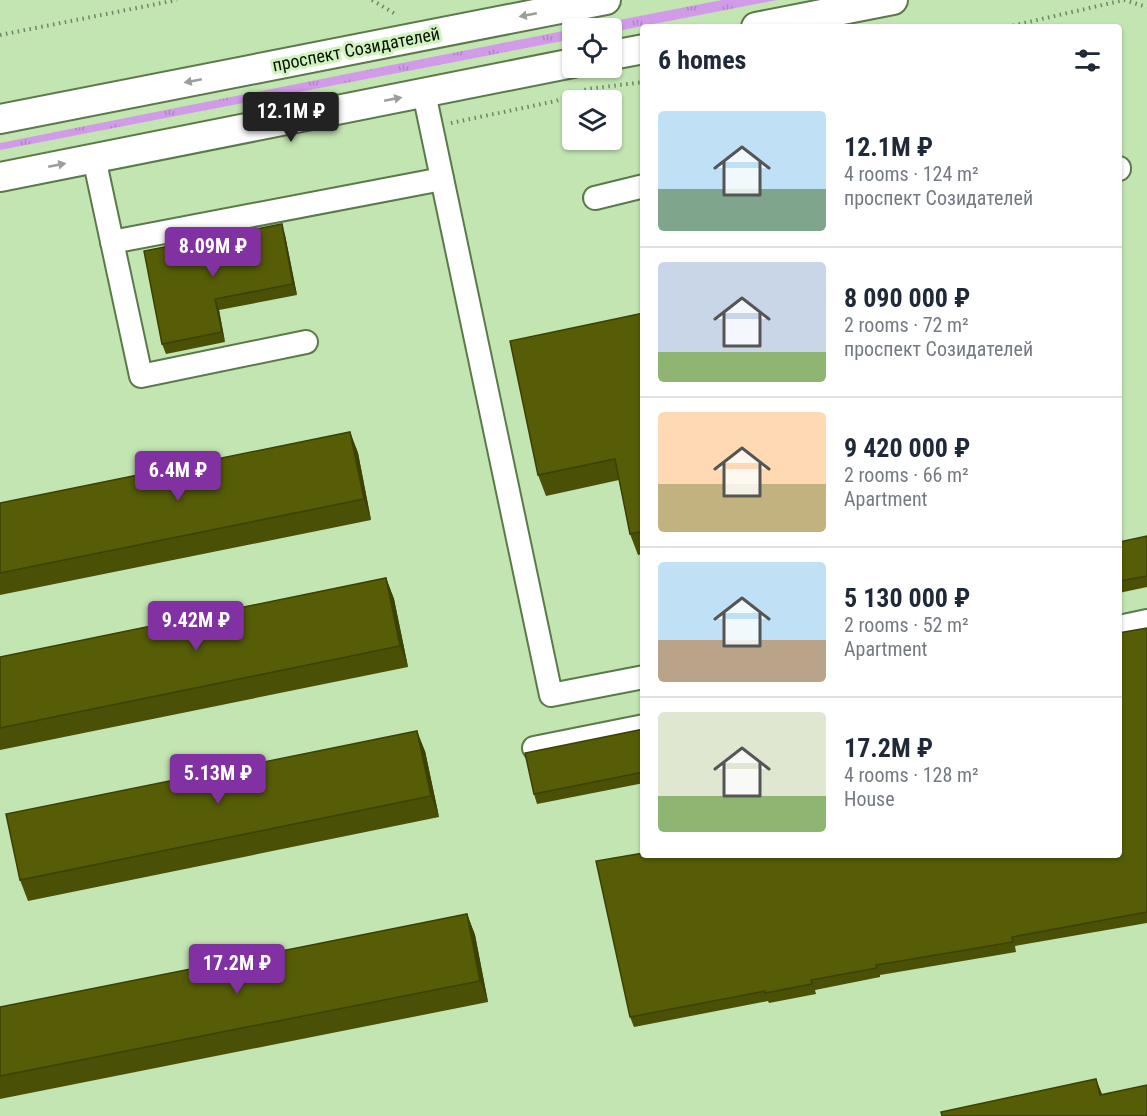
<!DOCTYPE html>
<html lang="en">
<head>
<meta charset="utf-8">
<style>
  :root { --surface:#fff; --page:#f6f6f7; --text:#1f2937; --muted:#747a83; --line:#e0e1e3; --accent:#8131a1 }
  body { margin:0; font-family:"Roboto Condensed",sans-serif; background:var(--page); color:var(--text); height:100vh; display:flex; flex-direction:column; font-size:22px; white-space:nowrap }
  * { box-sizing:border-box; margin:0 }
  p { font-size:20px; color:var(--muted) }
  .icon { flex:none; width:33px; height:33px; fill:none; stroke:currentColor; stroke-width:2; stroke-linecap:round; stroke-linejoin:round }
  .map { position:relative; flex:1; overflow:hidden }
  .details { position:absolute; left:640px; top:24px; width:482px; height:834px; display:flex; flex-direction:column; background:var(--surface); border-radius:6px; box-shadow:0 2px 4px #0004 }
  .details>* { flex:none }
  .buttons { position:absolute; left:562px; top:18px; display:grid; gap:12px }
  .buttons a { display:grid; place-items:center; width:60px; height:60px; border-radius:6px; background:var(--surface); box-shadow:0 2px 4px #0004; font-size:30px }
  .price { position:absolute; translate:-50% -51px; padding:0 14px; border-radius:6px; background:var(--accent); color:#fff; font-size:20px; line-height:39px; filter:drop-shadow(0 2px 3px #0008) }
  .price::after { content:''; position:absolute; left:50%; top:36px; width:18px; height:14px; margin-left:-9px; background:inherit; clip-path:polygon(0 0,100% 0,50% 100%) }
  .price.selected { background:#222; color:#fff }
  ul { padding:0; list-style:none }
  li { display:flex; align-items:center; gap:18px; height:150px; padding:0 18px }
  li+li { border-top:2px solid var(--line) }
  li span { display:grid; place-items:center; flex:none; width:168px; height:120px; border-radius:6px; color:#555 }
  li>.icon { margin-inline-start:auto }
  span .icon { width:72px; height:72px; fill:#fffc; stroke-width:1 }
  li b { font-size:26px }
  h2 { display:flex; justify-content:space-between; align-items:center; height:72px; padding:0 18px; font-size:26px }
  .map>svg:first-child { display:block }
  .grass { fill:url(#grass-tufts) }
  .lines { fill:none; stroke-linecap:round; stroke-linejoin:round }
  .minor-casing { stroke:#5b794b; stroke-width:26 }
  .major-casing { stroke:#5b794b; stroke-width:32 }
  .path { stroke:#6f8664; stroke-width:4; stroke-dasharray:1.5 4.5; stroke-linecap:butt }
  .minor { stroke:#fff; stroke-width:22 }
  .major { stroke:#fff; stroke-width:28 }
  .wall { fill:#4a5005 }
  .shaded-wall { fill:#3c4104 }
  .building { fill:#565d06; stroke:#3c4104; stroke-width:1.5 }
  .oneway { fill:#9b9f99 }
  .labels { text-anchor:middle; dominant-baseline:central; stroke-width:6; stroke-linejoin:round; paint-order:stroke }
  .street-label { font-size:18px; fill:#050f01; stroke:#d0f2bf }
</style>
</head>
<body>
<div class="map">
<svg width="1147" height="1116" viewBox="0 0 1147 1116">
  <defs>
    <pattern id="grass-tufts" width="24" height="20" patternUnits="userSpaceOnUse" patternTransform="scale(1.5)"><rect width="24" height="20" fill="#d19be9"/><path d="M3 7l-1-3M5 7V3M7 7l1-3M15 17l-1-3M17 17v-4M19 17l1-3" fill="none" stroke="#b284c6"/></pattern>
  </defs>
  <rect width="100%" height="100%" fill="#c3e5b2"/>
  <g class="grass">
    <polygon points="722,0 777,0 612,32 612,28 578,28"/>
    <polygon points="573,29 573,39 0,150 0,143"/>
  </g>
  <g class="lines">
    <defs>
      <g id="minor">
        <polyline points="424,93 551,695 644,677"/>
        <polyline points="94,158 141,376 306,342"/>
        <polyline points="1119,168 1119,169"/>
        <polyline points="595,198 644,186"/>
        <polyline points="112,242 442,179"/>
        <polyline points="1119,627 1147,621"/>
        <polyline points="534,748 644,726"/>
      </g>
      <g id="major">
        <polyline points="756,27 893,0"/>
        <polyline points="612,55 644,49"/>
        <polyline points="0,119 606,0"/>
        <polyline points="0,177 573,63"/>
      </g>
    </defs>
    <use href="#minor" class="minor-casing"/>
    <use href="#major" class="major-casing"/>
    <g class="path">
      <polyline points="372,0 397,15"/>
      <polyline points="1007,27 1124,0 1147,7"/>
      <polyline points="0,35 177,0"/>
      <polyline points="451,123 556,101 587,89 644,82"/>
    </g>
    <use href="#minor" class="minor"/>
    <use href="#major" class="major"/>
  </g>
  <g class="wall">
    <polygon points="285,235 297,295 219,310 225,342 166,354 162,344"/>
    <polygon points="644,313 644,554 638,555 630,534 619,480 546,496 538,475"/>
    <polygon points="350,432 358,453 371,520 0,595 0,503"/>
    <polygon points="1147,536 1147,587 1119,593 1119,542"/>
    <polygon points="386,578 394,599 408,667 0,750 0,657"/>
    <polygon points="1147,628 1147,923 1015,946 1016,952 880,975 880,977 815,990 816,994 769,1003 768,1001 634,1027 630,1017 1119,855"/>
    <polygon points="644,729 644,783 537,804 534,794"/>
    <polygon points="425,751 439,817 28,901 20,880"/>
    <polygon points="467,914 475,935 488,1002 0,1099 0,1007"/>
  </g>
  <g class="shaded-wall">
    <polygon points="282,224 285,235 297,295 293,284"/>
    <polygon points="215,299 219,310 225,342 222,332"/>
    <polygon points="350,432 358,453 371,520 364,499"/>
    <polygon points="386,578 394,599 408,667 400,646"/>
    <polygon points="417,731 425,751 439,817 431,796"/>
    <polygon points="467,914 475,935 488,1002 480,981"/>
    <polygon points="1096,1079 1104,1099 1100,1095"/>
  </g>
  <g class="building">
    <polygon points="282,224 293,284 215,299 222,332 162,344 144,251"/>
    <polygon points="644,313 644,531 630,534 615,459 538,475 510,341"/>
    <polygon points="350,432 364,499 0,573 0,503"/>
    <polygon points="1147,536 1147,576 1119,581 1119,542"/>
    <polygon points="386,578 400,646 0,728 0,657"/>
    <polygon points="1147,628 1147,912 1012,937 1013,942 876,965 877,968 811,980 812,984 765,993 765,991 630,1017 596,861 644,853 644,855 1119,855 1119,633"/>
    <polygon points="644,729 644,772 534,794 525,753"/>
    <polygon points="417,731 431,796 20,880 6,814"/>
    <polygon points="467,914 480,981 0,1076 0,1007"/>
    <polygon points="1096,1079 1100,1095 1147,1085 1147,1116 942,1116 941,1112"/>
  </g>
  <defs><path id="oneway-solid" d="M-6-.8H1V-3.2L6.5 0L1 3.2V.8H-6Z" transform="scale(1.5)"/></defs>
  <g class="oneway">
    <use href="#oneway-solid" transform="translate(528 15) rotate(169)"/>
    <use href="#oneway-solid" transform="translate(193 81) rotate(169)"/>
    <use href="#oneway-solid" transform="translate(393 99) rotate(-11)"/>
    <use href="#oneway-solid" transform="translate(57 165) rotate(-11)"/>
  </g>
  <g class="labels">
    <g class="street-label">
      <text transform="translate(356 49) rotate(-11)">проспект Созидателей</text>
    </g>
  </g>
</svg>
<div class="buttons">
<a><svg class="icon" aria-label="locate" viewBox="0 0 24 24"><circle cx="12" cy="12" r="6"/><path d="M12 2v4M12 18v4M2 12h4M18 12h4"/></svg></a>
<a><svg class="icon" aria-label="layers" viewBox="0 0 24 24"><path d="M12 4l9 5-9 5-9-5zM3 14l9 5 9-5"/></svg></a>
</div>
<b class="price selected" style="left:291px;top:143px">12.1M ₽</b>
<b class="price" style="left:213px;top:278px">8.09M ₽</b>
<b class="price" style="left:178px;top:502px">6.4M ₽</b>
<b class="price" style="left:196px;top:652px">9.42M ₽</b>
<b class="price" style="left:218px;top:805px">5.13M ₽</b>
<b class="price" style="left:237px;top:995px">17.2M ₽</b>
<section class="details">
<h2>6 homes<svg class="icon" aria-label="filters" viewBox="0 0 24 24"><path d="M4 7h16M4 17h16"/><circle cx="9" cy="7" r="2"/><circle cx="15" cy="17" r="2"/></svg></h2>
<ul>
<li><span style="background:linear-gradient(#bfe0f5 65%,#7fa58c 0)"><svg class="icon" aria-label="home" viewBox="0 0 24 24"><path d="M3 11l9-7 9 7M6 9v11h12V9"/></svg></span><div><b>12.1M ₽</b><p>4 rooms · 124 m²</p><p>проспект Созидателей</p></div></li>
<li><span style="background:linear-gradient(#c9d6e8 75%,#8fb573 0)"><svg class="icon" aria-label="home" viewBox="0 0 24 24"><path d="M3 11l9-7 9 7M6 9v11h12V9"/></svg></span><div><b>8 090 000 ₽</b><p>2 rooms · 72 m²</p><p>проспект Созидателей</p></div></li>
<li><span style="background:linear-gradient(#ffd9b3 60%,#c2b280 0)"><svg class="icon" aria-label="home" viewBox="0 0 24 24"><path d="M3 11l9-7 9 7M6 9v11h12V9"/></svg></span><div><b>9 420 000 ₽</b><p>2 rooms · 66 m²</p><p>Apartment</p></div></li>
<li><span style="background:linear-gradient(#bfe0f5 65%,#b9a48a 0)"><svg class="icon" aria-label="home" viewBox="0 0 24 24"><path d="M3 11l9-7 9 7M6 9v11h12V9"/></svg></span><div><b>5 130 000 ₽</b><p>2 rooms · 52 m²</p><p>Apartment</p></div></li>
<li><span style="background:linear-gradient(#dfe7d0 70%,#8fb573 0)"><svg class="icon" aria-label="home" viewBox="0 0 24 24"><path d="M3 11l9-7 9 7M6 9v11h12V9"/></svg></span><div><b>17.2M ₽</b><p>4 rooms · 128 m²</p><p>House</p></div></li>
</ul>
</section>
</div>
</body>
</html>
